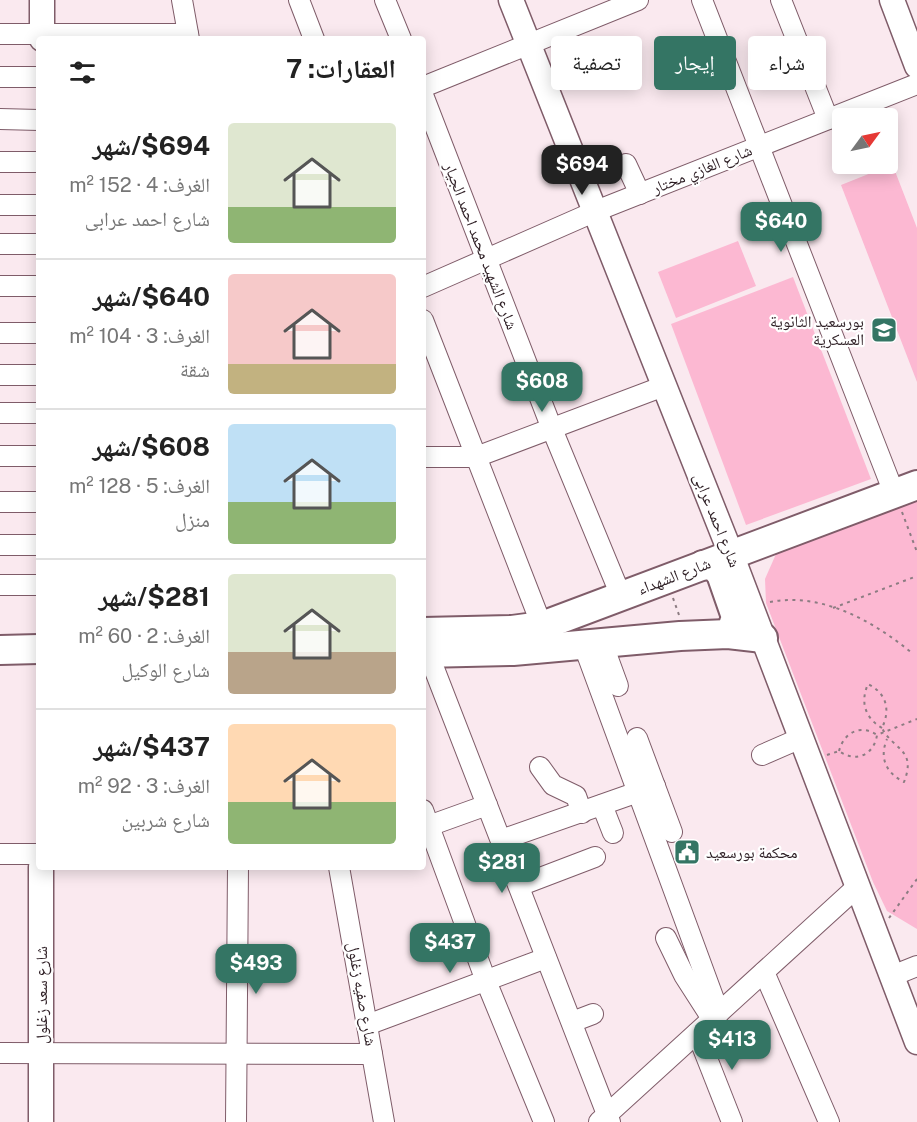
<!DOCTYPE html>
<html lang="ar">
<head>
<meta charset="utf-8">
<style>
  :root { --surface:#fff; --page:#f6f6f6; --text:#222; --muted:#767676; --line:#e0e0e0; --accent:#347564 }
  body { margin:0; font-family:"Public Sans","Noto Naskh Arabic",sans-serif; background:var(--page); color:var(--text); direction:rtl; height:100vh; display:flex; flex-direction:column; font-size:22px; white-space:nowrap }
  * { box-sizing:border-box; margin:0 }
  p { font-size:20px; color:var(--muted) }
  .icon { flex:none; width:33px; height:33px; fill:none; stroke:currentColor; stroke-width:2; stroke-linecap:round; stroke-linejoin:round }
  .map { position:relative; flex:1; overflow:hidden; direction:ltr }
  .panel { position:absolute; left:36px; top:36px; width:390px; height:834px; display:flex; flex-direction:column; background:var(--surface); border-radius:6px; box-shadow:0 3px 15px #0003; direction:rtl }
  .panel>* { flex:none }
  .top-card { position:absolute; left:444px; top:36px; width:382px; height:54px; direction:rtl; display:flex; gap:12px }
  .needle { width:39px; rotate:57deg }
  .buttons { position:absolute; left:832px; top:108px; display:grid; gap:12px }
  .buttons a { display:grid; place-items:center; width:66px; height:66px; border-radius:6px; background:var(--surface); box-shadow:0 3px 15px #0003; font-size:30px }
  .price { position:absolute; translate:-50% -51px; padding:0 14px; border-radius:12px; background:var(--accent); color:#fff; font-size:20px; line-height:39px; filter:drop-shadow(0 2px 3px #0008) }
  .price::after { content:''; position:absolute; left:50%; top:36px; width:18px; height:14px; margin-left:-9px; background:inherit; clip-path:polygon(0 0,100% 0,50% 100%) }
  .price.current { background:#222; color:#fff }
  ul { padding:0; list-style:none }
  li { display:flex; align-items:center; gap:18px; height:150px; padding:0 30px }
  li+li { border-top:2px solid var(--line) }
  li span { display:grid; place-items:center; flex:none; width:168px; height:120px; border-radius:6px; color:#555 }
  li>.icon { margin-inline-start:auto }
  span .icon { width:72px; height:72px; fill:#fffc; stroke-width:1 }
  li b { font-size:26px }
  h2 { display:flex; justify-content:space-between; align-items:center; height:72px; padding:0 30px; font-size:26px }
  .pill { padding:0 21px; border-radius:6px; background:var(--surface); box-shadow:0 3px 15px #0003; font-size:21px; line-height:54px }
  .pill.current { background:var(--accent); color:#fff }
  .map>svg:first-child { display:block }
  .green { fill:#fcb8d2 }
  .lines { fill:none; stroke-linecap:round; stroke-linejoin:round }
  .minor-casing { stroke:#7f5c69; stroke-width:22 }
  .major-casing { stroke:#7f5c69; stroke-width:27 }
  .highway-casing { stroke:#7f5c69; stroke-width:32 }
  .path { stroke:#8c7c82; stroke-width:2; stroke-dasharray:3 4.5; stroke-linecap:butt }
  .minor { stroke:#fff; stroke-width:20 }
  .major { stroke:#fff; stroke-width:24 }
  .highway { stroke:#fff; stroke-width:28 }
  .labels { text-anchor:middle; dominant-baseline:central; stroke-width:4.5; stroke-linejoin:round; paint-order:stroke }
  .street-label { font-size:16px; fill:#2f2026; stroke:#fff }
  .poi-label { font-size:16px; fill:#2f2026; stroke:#fff; text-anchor:end }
</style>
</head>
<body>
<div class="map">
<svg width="917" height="1122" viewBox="0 0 917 1122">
  <rect width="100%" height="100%" fill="#fae9ef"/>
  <g class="green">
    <polygon points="888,153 917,228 917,382 841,185 881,169 879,164 888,164"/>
    <polygon points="738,241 756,286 676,318 658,272"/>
    <polygon points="793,277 871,479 746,525 671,324"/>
    <polygon points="917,492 917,929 887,911 873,882 766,603 765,579 776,554 794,539"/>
  </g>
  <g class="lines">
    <defs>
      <g id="minor">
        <polyline points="182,0 189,39"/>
        <polyline points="299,0 314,39"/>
        <polyline points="385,0 401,39"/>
        <polyline points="702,0 894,493"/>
        <polyline points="781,0 828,119"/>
        <polyline points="0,34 188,34"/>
        <polyline points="0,77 39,77"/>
        <polyline points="423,87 638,0"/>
        <polyline points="423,95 552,429 621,596"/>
        <polyline points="0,119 39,120"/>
        <polyline points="0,162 39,162"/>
        <polyline points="626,164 640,194"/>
        <polyline points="0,205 39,205"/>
        <polyline points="0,244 39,244"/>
        <polyline points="0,286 39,286"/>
        <polyline points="423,287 596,211 917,84"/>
        <polyline points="423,320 542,626"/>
        <polyline points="0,333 39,333"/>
        <polyline points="0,375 39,375"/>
        <polyline points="0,413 39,413"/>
        <polyline points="0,456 39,456"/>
        <polyline points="423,457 476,457 664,386"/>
        <polyline points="0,502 39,502"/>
        <polyline points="0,545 39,545"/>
        <polyline points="0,585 39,585"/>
        <polyline points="603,645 618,686"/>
        <polyline points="584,646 719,1013"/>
        <polyline points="428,653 610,1122"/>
        <polyline points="637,738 672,832"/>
        <polyline points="762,755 801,738"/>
        <polyline points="540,767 553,785 576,796 582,813"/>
        <polyline points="602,805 613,833"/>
        <polyline points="423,810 486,981 544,1122"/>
        <polyline points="423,828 487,805"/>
        <polyline points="501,840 655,786"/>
        <polyline points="0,854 39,854"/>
        <polyline points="339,867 384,1122"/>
        <polyline points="519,886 595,857"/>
        <polyline points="666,938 684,975 709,1014"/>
        <polyline points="764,972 829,1122"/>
        <polyline points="892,976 917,966"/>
        <polyline points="572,1022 593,1014"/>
        <polyline points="367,1025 546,958"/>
        <polyline points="697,1033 732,1122"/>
        <polyline points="0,1053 372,1054"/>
        <polyline points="236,1122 238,867"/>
        <polyline points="599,1122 857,887"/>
      </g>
      <g id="major">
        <polyline points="42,0 42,39"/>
        <polyline points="511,0 731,554 917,1042"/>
        <polyline points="892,0 917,66"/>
        <polyline points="41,1122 41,867"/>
      </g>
      <g id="highway">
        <polyline points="703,565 714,566 721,574 736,617 732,629 728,634"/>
        <polyline points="423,632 512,630 542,626 917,485"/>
        <polyline points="0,650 39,649"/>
        <polyline points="423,653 513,651 680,636 728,634 763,638"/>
      </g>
    </defs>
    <use href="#minor" class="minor-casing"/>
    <use href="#major" class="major-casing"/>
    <use href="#highway" class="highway-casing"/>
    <g class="path">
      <polyline points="902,512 917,552"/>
      <polyline points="673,598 679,615"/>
      <path d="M770,602C822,592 873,621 912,653"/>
      <polyline points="833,608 917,576"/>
      <path d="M882,728C865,718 860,702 868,684C886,693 891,709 882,728C893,750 917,749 904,782C886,773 879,758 887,739"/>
      <path d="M839,751C844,732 861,724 877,735"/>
      <path d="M827,755L839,751C856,763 874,755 877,735L917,719"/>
      <polyline points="889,918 917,879"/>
    </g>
    <use href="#minor" class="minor"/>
    <use href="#major" class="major"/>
    <use href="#highway" class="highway"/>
  </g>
  <defs>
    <symbol id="school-square" viewBox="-11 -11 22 22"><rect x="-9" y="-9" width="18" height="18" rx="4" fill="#347564" stroke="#fff"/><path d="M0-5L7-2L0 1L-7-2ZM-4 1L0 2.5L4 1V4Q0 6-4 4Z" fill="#fff"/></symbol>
    <symbol id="civic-square" viewBox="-11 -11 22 22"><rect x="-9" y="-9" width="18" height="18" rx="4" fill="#347564" stroke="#fff"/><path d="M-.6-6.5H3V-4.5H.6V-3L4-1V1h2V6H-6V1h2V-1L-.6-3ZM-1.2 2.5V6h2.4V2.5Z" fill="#fff"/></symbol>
  </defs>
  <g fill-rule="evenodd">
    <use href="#school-square" x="869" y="315" width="30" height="30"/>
    <use href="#civic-square" x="672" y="837" width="30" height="30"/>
  </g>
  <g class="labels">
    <g class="street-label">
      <text transform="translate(702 169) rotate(-22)">شارع الغازي مختار</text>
      <text transform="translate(481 246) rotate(69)">شارع الشهيد محمد احمد الجيار</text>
      <text transform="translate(717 520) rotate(68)">شارع احمد عرابى</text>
      <text transform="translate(674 576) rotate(-21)">شارع الشهداء</text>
      <text transform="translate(362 994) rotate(80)">شارع صفيه زغلول</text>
      <text transform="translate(41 995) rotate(-90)">شارع سعد زغلول</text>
    </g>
    <g class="poi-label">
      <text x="864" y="321">بورسعيد الثانوية<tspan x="864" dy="18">العسكرية</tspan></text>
      <text x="706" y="852" text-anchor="start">محكمة بورسعيد</text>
    </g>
  </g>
</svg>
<div class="buttons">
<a><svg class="needle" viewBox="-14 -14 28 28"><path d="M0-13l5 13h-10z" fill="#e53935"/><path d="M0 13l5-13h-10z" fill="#767676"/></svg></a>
</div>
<b class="price current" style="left:582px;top:196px">$694</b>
<b class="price" style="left:781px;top:253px">$640</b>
<b class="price" style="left:542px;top:413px">$608</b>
<b class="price" style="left:502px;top:894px">$281</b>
<b class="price" style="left:450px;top:974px">$437</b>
<b class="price" style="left:256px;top:995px">$493</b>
<b class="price" style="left:732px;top:1071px">$413</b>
<div class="top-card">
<a class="pill">شراء</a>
<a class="pill current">إيجار</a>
<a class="pill">تصفية</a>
</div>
<section class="panel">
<h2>العقارات: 7<svg class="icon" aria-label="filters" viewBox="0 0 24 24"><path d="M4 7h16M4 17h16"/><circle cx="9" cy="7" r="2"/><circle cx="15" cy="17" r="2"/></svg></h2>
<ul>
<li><span style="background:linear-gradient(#dfe7d0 70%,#8fb573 0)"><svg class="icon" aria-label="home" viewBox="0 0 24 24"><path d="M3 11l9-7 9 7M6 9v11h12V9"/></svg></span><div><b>$694/شهر</b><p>الغرف: 4 · 152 m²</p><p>شارع احمد عرابى</p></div></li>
<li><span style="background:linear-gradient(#f6c9c9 75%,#c2b280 0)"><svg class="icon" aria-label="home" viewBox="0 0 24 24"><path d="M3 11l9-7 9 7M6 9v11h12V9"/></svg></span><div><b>$640/شهر</b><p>الغرف: 3 · 104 m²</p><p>شقة</p></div></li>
<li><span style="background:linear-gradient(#bfe0f5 65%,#8fb573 0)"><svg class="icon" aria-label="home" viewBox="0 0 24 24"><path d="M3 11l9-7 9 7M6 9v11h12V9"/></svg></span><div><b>$608/شهر</b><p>الغرف: 5 · 128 m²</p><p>منزل</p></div></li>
<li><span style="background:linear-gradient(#dfe7d0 65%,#b9a48a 0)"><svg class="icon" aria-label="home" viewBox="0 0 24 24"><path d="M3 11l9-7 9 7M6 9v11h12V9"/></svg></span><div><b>$281/شهر</b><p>الغرف: 2 · 60 m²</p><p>شارع الوكيل</p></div></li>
<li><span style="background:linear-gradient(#ffd9b3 65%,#8fb573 0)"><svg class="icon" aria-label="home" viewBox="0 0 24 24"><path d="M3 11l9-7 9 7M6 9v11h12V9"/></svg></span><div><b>$437/شهر</b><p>الغرف: 3 · 92 m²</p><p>شارع شربين</p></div></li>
</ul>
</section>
</div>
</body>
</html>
